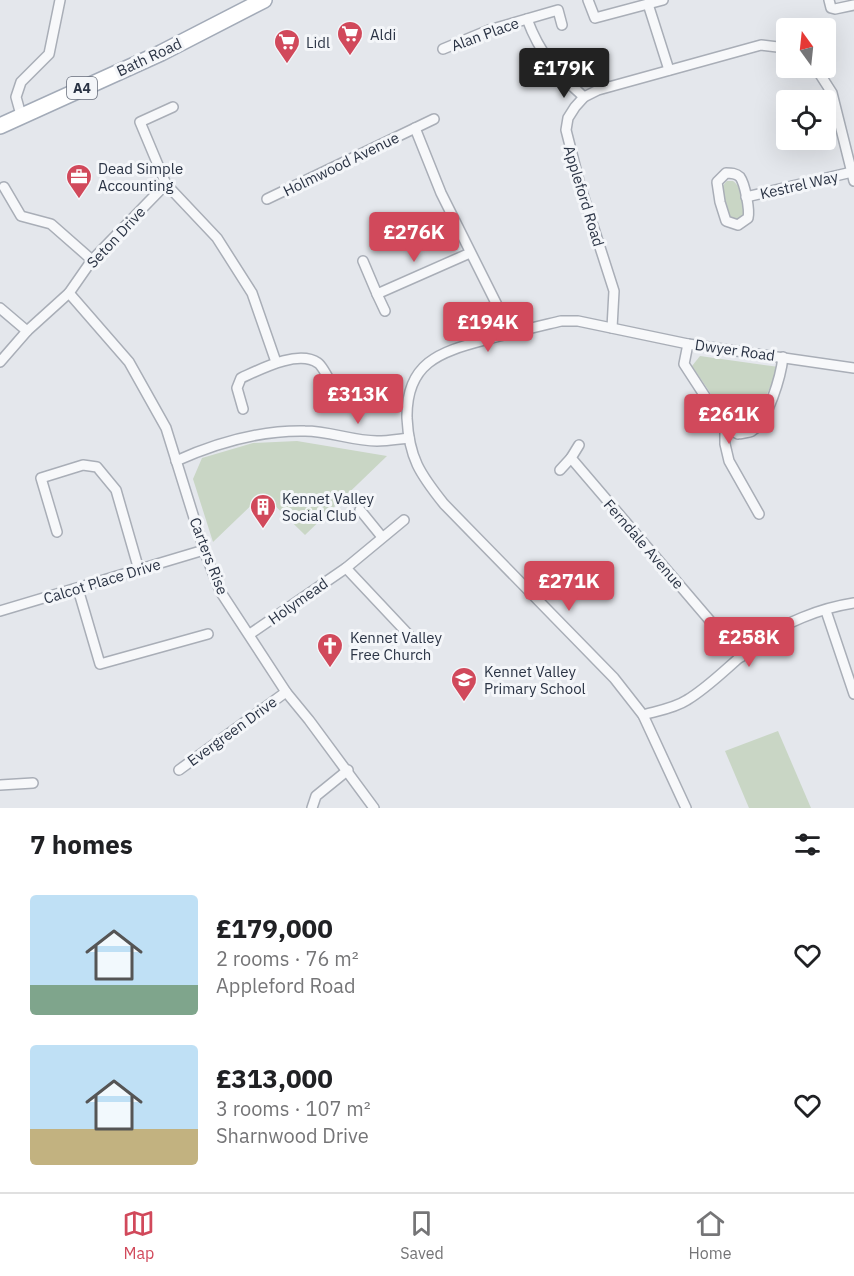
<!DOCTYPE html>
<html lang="en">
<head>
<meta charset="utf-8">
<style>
  :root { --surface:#fff; --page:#f6f6f6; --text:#202124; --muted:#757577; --line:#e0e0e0; --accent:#d1495b }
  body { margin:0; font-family:"IBM Plex Sans",sans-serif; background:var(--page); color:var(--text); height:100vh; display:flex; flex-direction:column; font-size:22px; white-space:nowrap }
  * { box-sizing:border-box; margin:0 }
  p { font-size:20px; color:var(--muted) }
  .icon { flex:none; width:33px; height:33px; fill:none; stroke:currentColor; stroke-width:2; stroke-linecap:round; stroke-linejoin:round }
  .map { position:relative; height:808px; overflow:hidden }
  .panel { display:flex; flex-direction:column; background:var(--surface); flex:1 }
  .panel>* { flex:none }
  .needle { width:39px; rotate:345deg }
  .buttons { position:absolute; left:776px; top:18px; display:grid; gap:12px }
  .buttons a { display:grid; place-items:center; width:60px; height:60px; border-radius:6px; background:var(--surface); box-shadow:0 6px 24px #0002; font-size:30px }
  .price { position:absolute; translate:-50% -51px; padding:0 14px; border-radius:6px; background:var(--accent); color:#fff; font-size:20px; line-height:39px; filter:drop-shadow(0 2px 3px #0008) }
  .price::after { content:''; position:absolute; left:50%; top:36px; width:18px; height:14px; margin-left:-9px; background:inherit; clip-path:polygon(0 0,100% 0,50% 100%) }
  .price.active { background:#222; color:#fff }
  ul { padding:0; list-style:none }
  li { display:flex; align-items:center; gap:18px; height:150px; padding:0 30px }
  li span { display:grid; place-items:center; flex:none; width:168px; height:120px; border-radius:6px; color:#555 }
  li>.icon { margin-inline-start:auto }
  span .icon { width:72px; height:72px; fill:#fffc; stroke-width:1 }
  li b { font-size:26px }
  h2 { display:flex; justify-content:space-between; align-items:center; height:72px; padding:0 30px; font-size:26px }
  .menu { display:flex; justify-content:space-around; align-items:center; height:84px; border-top:2px solid var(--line); background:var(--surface); font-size:16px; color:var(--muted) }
  .menu a { display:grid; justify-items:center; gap:3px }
  .menu .active { color:var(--accent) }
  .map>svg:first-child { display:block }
  .green { fill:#c9d6c5 }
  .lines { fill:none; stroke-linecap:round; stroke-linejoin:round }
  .street-casing { stroke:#a9aeb7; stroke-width:12 }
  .primary-casing { stroke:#a3abb8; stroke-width:18 }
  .street { stroke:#f7f8fa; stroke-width:9 }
  .primary { stroke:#fff; stroke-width:15 }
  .labels { text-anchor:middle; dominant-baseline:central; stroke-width:6; stroke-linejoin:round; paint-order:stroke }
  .shield { fill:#f4f6f9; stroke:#676e7b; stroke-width:1.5 }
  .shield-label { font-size:14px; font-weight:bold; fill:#2b3445 }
  .poi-label { font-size:15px; fill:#2b3445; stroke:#f4f6f9; text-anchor:start }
  .street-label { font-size:15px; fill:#2b3445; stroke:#f4f6f9 }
</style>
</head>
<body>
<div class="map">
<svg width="854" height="808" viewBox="0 0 854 808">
  <rect width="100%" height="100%" fill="#e4e7ec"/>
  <g class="green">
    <path d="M727,181H733C742,187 746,205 743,215L738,219L729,217C725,205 716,190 727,181Z"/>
    <polygon points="700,356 779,367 755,421 742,427 730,422 692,366"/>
    <polygon points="297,441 387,456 305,535 263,494 213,542 193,479 202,458 253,443"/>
    <polygon points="778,731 811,808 749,808 725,751"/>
  </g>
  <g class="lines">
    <defs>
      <g id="street">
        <polyline points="588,0 595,18 663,0"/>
        <polyline points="829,0 831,8 835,9 854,5"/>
        <polyline points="648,4 669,70"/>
        <path d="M527,19C540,54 556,72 584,97"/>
        <polyline points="443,49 489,30 558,10 562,25"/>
        <polyline points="816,68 832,93 854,181"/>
        <polyline points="173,107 140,122 166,184 217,238 252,293 276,362"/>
        <polyline points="21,115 16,97 21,82 49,54 60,0"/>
        <polyline points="415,128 441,193 500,311 507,334"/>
        <path d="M726,173C731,173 736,173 740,177C745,184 750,210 748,218L738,225L726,221L720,202L717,182Z"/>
        <polyline points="4,187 21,216 51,224 92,260"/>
        <polyline points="746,197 852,172"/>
        <polyline points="267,199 434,119"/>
        <polyline points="363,261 377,294 470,253"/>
        <polyline points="69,293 129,362 166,428 204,550 220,591 286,692 309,720 374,808"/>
        <polyline points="377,294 385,311"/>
        <polyline points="0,308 27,331"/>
        <polyline points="612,328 614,291 580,185 566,130 568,118 575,107 584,97 598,90 761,45 786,48"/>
        <path d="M688,344L684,364L725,427L738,434C742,433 749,433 752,431C768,421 781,376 783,357"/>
        <polyline points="0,362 27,331 69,293 92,260 166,184"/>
        <path d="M243,409L237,388L241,378C259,370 298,349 318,363C324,367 333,388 337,395"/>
        <polyline points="725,427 725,444 729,461 759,514"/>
        <polyline points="579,445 571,458 741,657"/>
        <path d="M176,461C216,443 260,430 305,431C329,431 353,441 377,441C388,441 399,439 409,438"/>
        <polyline points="560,470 571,458"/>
        <polyline points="360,510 382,537"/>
        <polyline points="57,532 41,478 83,465 97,467 116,490 139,570"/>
        <polyline points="346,568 409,635"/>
        <polyline points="78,589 100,664 208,634"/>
        <polyline points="0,611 204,550"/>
        <polyline points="826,611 854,694"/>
        <polyline points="250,634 346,568 404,520"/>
        <path d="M643,715C657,711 675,708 687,700C712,685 732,662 756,644C782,623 821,608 854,603"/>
        <polyline points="179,770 286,692"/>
        <polyline points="0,785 33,783"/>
        <polyline points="312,808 316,796 348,770"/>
        <path d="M686,808L643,715L614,678L444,504C420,474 409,458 407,418C406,363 439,352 485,340C510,333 536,327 561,321H578L688,344L854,368"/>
      </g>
      <polyline id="primary" points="0,126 161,53 264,0"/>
    </defs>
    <use href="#street" class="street-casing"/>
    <use href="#primary" class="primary-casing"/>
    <use href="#street" class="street"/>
    <use href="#primary" class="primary"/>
  </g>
  <defs>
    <symbol id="supermarket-pin" viewBox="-11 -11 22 30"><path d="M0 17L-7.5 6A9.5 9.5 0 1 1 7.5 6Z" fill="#d1495b" stroke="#f4f6f9"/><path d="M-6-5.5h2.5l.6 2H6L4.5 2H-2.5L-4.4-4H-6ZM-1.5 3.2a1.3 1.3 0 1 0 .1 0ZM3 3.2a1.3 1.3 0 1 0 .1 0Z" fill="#fff"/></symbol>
    <symbol id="office-pin" viewBox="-11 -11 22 30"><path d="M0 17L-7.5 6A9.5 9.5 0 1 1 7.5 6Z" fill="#d1495b" stroke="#f4f6f9"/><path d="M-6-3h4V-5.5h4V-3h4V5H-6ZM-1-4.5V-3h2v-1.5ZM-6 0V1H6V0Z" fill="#fff"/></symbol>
    <symbol id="building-pin" viewBox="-11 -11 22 30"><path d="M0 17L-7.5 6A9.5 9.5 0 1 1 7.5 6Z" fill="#d1495b" stroke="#f4f6f9"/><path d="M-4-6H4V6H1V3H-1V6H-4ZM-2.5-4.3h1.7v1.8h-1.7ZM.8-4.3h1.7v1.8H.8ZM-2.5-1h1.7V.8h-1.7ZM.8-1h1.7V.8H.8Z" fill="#fff"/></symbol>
    <symbol id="church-pin" viewBox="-11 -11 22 30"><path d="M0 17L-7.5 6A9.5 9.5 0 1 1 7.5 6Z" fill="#d1495b" stroke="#f4f6f9"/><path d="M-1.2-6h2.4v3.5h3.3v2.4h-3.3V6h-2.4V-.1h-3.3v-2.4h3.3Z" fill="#fff"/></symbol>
    <symbol id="school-pin" viewBox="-11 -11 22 30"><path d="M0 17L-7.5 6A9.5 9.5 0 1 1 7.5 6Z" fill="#d1495b" stroke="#f4f6f9"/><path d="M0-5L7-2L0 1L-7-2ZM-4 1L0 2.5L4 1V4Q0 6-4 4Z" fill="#fff"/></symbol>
  </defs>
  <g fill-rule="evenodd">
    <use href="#supermarket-pin" x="335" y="19" width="30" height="40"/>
    <use href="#supermarket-pin" x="272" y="27" width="30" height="40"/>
    <use href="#office-pin" x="64" y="162" width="30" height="40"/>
    <use href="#building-pin" x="248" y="492" width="30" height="40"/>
    <use href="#church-pin" x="315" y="631" width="30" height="40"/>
    <use href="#school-pin" x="449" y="665" width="30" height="40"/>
  </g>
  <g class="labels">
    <rect class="shield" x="67" y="77" width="30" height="22" rx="4.5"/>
    <g class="shield-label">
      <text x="82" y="88">A4</text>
    </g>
    <g class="poi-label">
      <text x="370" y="34">Aldi</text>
      <text x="306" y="42">Lidl</text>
      <text x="98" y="168">Dead Simple<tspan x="98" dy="17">Accounting</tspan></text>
      <text x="282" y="498">Kennet Valley<tspan x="282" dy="17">Social Club</tspan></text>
      <text x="350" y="637">Kennet Valley<tspan x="350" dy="17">Free Church</tspan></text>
      <text x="484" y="671">Kennet Valley<tspan x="484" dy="17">Primary School</tspan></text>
    </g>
    <g class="street-label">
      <text transform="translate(485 34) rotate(-20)">Alan Place</text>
      <text transform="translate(149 57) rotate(-25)">Bath Road</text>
      <text transform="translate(341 164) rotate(-26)">Holmwood Avenue</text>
      <text transform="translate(799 185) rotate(-13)">Kestrel Way</text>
      <text transform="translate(584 196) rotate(73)">Appleford Road</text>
      <text transform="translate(116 237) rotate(-47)">Seton Drive</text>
      <text transform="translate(735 350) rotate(8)">Dwyer Road</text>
      <text transform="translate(644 544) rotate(49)">Ferndale Avenue</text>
      <text transform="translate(209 556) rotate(69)">Carters Rise</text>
      <text transform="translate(102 581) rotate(-17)">Calcot Place Drive</text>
      <text transform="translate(298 601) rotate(-35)">Holymead</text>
      <text transform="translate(232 731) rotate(-36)">Evergreen Drive</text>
    </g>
  </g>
</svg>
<div class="buttons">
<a><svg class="needle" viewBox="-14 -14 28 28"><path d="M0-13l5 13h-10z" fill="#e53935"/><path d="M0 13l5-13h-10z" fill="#757577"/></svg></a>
<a><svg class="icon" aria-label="locate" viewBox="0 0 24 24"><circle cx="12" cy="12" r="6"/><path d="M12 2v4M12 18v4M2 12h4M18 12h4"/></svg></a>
</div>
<b class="price active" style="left:564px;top:99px">£179K</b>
<b class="price" style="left:414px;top:263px">£276K</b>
<b class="price" style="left:488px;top:353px">£194K</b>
<b class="price" style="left:358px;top:425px">£313K</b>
<b class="price" style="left:729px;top:445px">£261K</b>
<b class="price" style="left:569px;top:612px">£271K</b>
<b class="price" style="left:749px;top:668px">£258K</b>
</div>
<section class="panel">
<h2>7 homes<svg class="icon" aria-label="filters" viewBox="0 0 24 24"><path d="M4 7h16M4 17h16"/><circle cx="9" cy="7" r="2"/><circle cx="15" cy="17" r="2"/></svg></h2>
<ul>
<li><span style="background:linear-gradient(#bfe0f5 75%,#7fa58c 0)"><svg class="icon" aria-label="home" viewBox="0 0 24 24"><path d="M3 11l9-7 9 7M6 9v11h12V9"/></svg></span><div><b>£179,000</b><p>2 rooms · 76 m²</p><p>Appleford Road</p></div><svg class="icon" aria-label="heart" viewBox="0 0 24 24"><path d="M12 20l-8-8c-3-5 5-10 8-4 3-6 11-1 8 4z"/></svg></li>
<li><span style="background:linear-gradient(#bfe0f5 70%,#c2b280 0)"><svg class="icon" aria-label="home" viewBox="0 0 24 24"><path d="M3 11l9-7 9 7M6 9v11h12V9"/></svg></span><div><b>£313,000</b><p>3 rooms · 107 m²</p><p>Sharnwood Drive</p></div><svg class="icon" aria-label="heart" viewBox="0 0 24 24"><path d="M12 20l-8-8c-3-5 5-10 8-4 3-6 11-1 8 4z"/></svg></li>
</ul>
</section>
<nav class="menu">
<a class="active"><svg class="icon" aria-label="map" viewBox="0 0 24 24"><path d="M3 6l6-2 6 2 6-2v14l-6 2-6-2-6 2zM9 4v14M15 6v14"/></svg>Map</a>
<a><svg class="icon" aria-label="saved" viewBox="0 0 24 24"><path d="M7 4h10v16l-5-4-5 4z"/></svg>Saved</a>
<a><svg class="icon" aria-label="home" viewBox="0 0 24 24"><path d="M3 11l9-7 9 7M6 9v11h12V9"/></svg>Home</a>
</nav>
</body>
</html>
